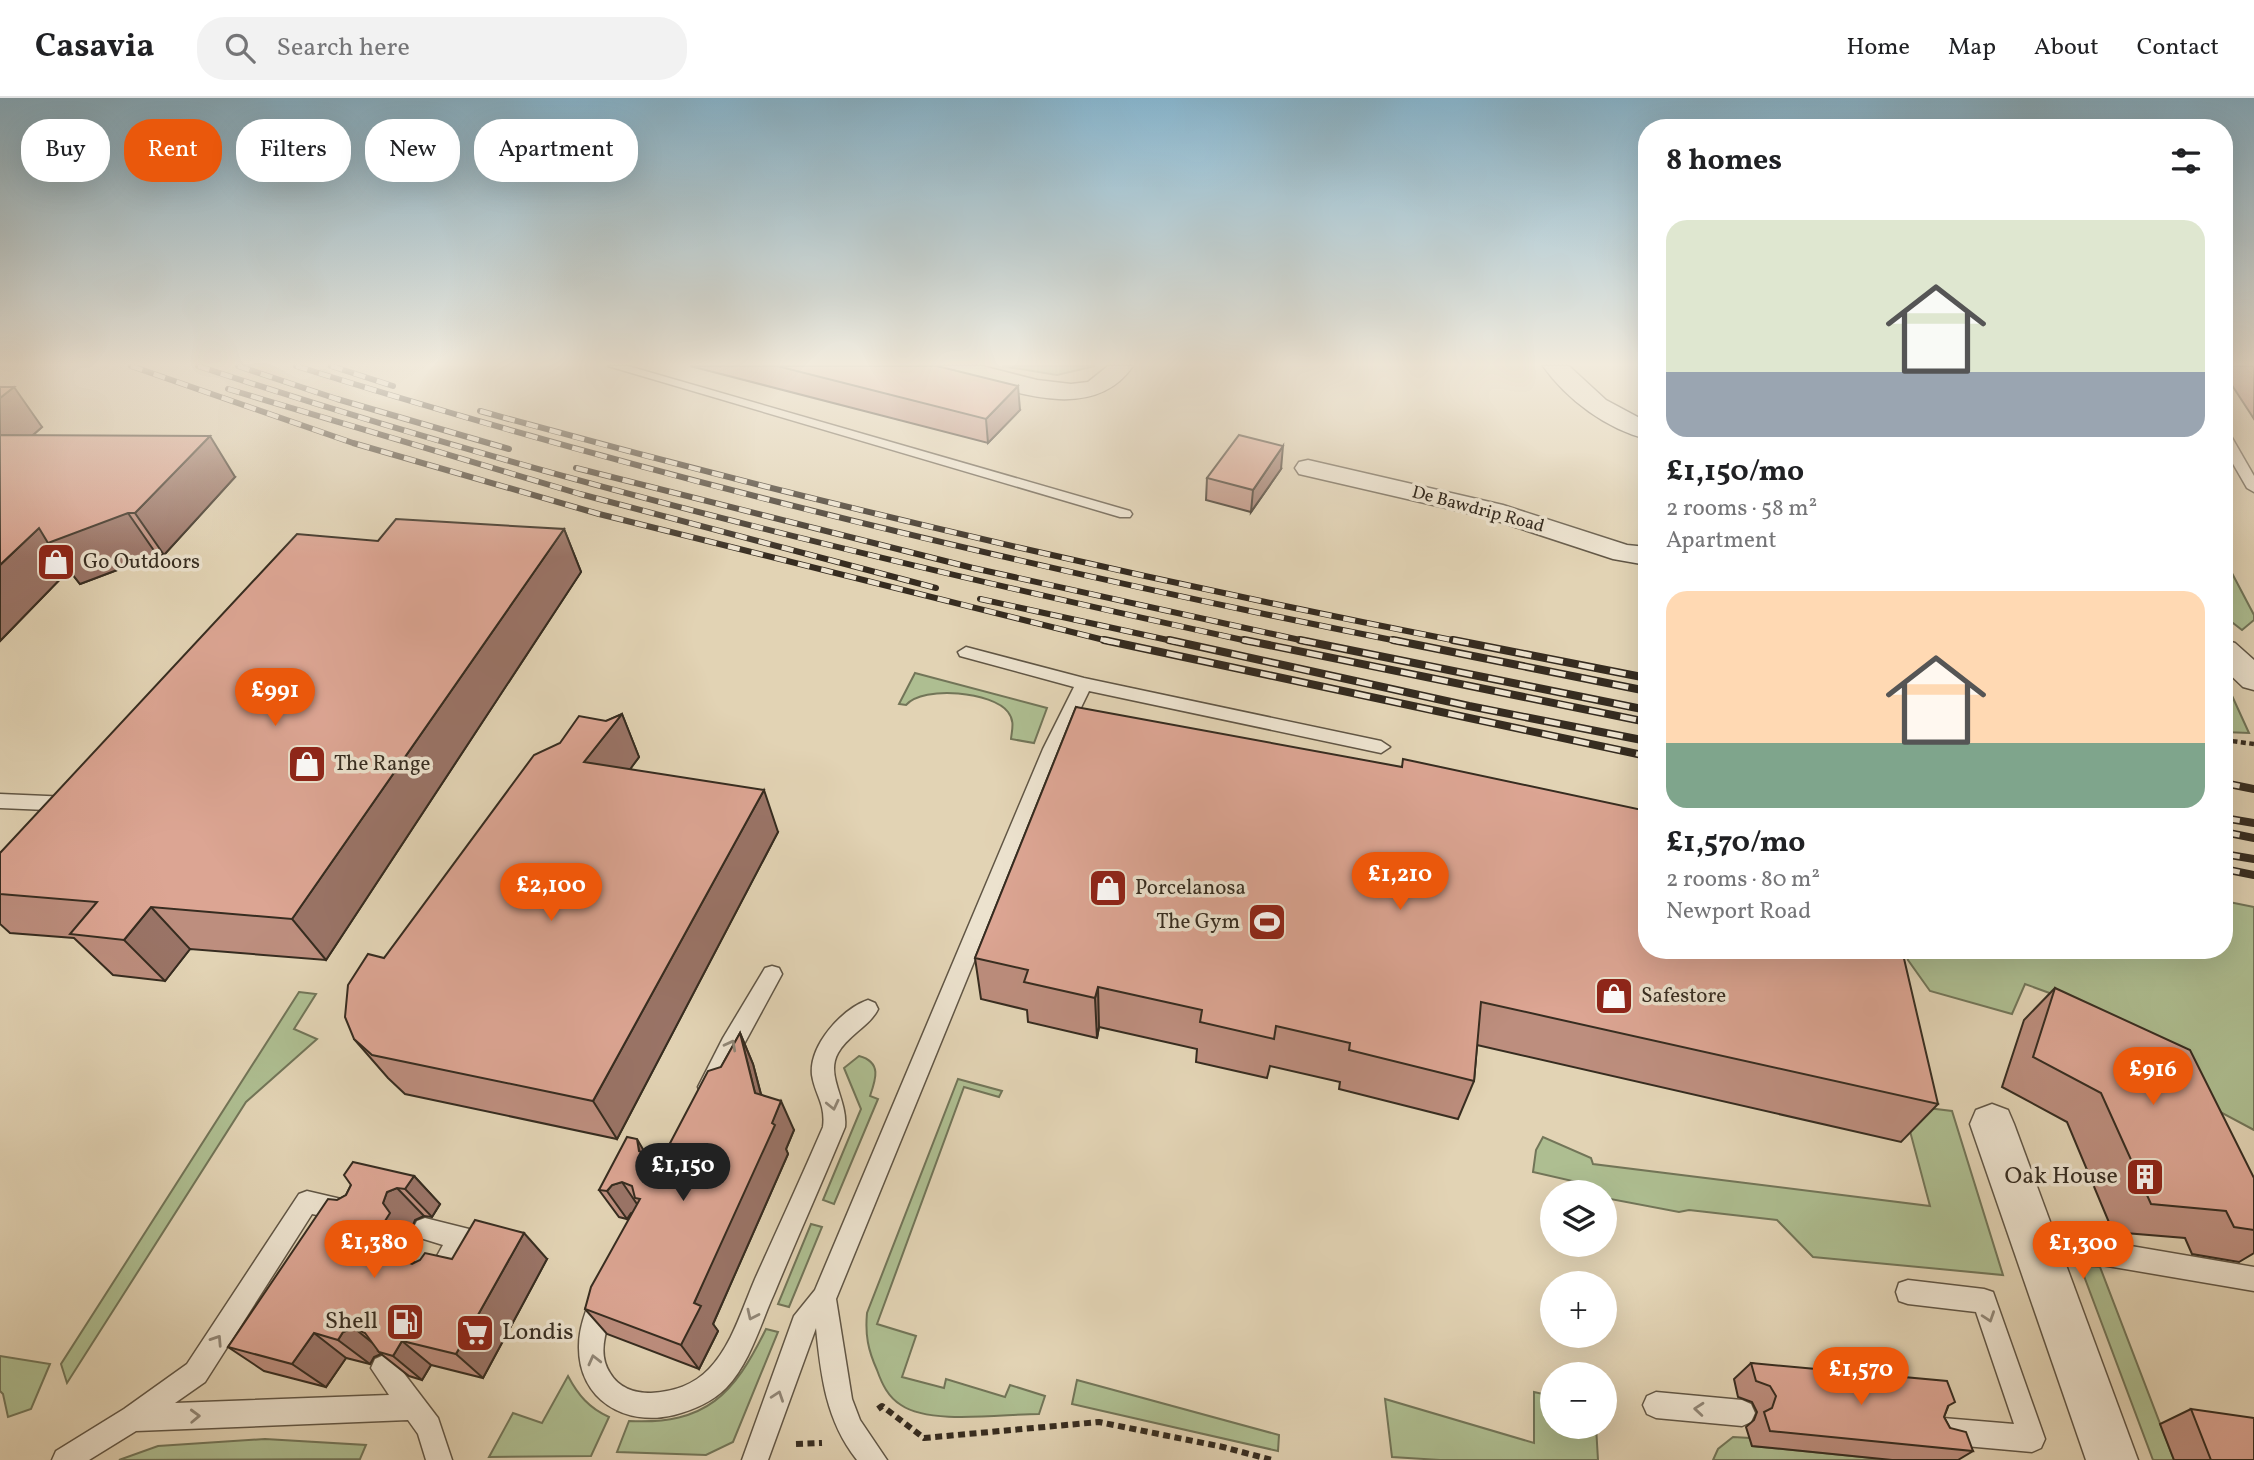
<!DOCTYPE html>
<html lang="en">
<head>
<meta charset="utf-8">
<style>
  :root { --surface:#fff; --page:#f2f2f2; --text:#202124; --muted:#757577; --line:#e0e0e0; --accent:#ea580c }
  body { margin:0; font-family:Vollkorn,serif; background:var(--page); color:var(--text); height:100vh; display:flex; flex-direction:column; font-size:26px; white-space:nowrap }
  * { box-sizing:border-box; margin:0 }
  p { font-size:23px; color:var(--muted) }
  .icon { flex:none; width:38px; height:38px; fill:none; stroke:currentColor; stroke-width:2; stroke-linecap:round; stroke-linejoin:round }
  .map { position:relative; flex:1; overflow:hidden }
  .details { position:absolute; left:1638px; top:21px; width:595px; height:840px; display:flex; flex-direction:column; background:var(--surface); border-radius:28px; box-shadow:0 7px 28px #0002 }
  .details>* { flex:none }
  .guide { position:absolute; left:21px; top:21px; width:665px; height:63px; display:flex; gap:14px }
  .controls { position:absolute; left:1540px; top:1082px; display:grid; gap:14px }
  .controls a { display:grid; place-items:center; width:77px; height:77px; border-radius:50%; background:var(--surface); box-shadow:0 7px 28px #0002; font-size:35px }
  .price { position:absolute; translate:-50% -60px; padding:0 16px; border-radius:24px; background:var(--accent); color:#fff; font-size:23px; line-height:46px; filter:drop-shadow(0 2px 4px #0008) }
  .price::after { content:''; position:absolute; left:50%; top:42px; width:21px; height:16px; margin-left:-10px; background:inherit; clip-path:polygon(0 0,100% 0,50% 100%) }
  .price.active { background:#222; color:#fff }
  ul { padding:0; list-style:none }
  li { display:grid; align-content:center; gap:14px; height:371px; padding:0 28px }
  li span { display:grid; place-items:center; height:217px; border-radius:21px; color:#555 }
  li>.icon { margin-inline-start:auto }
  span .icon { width:126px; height:126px; fill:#fffc; stroke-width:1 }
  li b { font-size:30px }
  h2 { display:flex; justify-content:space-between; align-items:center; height:84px; padding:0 28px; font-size:30px }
  .pill { padding:0 24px; border-radius:28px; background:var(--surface); box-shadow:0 7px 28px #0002; font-size:24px; line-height:63px }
  .pill.active { background:var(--accent); color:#fff }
  header { display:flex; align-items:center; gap:42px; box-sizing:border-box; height:98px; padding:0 35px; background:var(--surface); border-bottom:2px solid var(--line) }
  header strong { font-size:33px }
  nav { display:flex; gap:38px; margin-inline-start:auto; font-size:24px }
  .search { width:490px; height:63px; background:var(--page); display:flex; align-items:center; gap:18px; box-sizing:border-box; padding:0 24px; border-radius:28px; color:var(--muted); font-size:26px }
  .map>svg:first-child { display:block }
  .green { fill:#aebe91; stroke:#727558; stroke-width:2 }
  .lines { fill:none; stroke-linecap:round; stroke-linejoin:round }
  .service-casing { stroke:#615645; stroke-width:3 }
  .minor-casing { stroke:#615645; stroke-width:3 }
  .path-far1 { stroke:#362c20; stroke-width:4.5; stroke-dasharray:5 3.5; stroke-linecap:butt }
  .path { stroke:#362c20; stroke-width:6; stroke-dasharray:7 4.5; stroke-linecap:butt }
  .service { fill:#ece2ce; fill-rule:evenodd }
  .minor { fill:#ece2ce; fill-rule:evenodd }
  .rail-far1-casing { stroke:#362c20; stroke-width:6 }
  .rail-casing { stroke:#362c20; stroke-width:8 }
  .rail-far1 { stroke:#ece2ce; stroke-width:4.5; stroke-dasharray:12; stroke-linecap:butt }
  .rail { stroke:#ece2ce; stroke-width:5; stroke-dasharray:16; stroke-linecap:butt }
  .wall { fill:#bd8e7e; stroke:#362c20; stroke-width:2 }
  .shaded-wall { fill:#9a7467; stroke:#362c20; stroke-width:2 }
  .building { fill:#dca593; stroke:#362c20; stroke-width:2 }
  .oneway { stroke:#918777 }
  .labels { text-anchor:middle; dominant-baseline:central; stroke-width:7; stroke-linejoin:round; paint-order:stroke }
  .far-street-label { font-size:18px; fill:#362c20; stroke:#ece2ce }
  .poi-label { font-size:21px; fill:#362c20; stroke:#ece2ce; text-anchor:start }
  .near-poi-label { font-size:24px; fill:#362c20; stroke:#ece2ce; text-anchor:end }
</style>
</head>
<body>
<header>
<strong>Casavia</strong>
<div class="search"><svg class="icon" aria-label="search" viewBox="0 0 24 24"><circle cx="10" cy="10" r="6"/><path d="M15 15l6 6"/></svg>Search here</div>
<nav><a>Home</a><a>Map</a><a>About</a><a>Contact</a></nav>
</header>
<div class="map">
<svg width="2254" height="1362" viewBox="0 0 2254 1362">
  <rect width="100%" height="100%" fill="#e2d3b4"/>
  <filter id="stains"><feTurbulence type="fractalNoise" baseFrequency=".00286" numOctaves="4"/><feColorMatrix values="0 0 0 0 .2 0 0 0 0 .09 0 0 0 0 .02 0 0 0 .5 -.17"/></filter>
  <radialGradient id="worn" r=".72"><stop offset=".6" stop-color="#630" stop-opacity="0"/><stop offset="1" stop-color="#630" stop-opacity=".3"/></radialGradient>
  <g class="green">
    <polygon points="1002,268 1095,268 1057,277"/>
    <polygon points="2224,460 2254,517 2254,522 2242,532 2224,518"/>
    <path d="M915,575L1047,610L1034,645L1011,641C1012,631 1015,623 1008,614C993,594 924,587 906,607L899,606Z"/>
    <polygon points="2224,586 2228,589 2249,635 2224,634"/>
    <polygon points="2224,803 2254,809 2254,1032 2222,1015 2085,908 2025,886 2012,916 1930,893 1908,862 1905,852 2224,852"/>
    <polygon points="299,894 316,896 294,931 317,941 246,1004 67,1285 61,1266"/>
    <path d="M859,958C882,964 876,981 870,998L878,1001L834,1106L823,1102L861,1011L844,970Z"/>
    <path d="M958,981L1002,993L999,999L964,989L877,1226L916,1238L902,1279L944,1290L946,1281L1005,1299L1010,1287L1045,1298L1039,1316C1002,1316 930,1327 901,1307C888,1299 882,1286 877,1272C868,1252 865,1237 867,1215Z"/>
    <polygon points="1903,1007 1952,1013 2003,1177 1813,1159 1777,1122 1689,1112 1679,1114 1605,1100 1605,1094 1578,1094 1577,1084 1533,1074 1536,1052 1543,1039 1591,1060 1593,1066 1930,1108"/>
    <polygon points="811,1126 822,1129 789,1209 778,1206"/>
    <polygon points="2087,1168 2100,1169 2174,1362 2153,1362 2084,1178 2083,1172"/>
    <path d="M766,1231L778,1234L733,1344L706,1357L617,1354L629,1323C707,1327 734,1296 766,1231Z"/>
    <polygon points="0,1258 50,1266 31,1311 8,1319 3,1296 0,1293"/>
    <path d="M568,1278C578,1297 589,1310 609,1319L591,1358L489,1359L513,1315L542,1325Z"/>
    <polygon points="1077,1282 1279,1337 1278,1353 1072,1306"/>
    <polygon points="1534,1294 1552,1298 1552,1328 1596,1328 1598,1362 1440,1362 1392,1359 1385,1301 1534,1345"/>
    <polygon points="1733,1339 1750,1340 1752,1348 1892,1362 1713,1362 1718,1351"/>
    <polygon points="265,1341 366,1347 360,1361 119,1362 158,1348"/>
  </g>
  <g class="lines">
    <defs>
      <g id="service">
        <polygon points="608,268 628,268 1130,413 1132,416 1130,419 1120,419"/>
        <polygon points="2224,334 2231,338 2254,378 2254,394 2247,390 2224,350"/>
        <path d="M966,549L1084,580L1381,643L1390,649L1381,655L1089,593L1061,651L836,1201L852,1301L860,1322L887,1362H857C826,1323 821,1278 816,1230L768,1362H742L794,1218L815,1192L1043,651L1074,589L960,558L958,554Z"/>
        <polygon points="0,696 70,699 76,701 79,706 76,711 70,713 0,710"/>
        <polygon points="772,868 779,870 782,876 717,996 709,999 701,996 698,989 723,940 765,870"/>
        <path d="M868,902L875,905L878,911C870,928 848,937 838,955C825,978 848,1002 845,1029C822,1085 797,1140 774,1196C760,1227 750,1265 726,1290C712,1304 693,1312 674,1317C626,1329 578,1302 579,1248C579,1228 587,1210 594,1192L603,1189L612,1192C620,1213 591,1246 610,1275C619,1290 634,1295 651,1295C672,1294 694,1287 709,1271C732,1247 742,1211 755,1181C778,1130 801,1080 823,1029C826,1006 815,997 812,977C809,947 842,911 868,902Z"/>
        <polygon points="307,1093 354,1104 358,1112 354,1120 346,1123 312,1116 205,1284 175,1305 389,1297 371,1270 375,1261 384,1257 393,1261 438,1320 452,1362 426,1362 418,1336 408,1322 136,1333 89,1362 52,1362 56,1353 124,1311 187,1266 299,1096"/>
        <polygon points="425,1120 469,1131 473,1139 446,1186 438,1190 430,1186 426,1178 443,1147 417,1139 413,1131 417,1123"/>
        <polygon points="2037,1132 2254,1169 2254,1193 2037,1156 2029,1152 2025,1144 2029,1136"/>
        <polygon points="1908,1182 1984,1191 1993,1194 2045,1341 2041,1350 2032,1354 1943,1346 1934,1342 1930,1333 1934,1324 1943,1320 2014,1326 1976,1214 1908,1206 1899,1203 1896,1194 1899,1185"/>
        <polygon points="1656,1294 1742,1302 1751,1306 1755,1315 1751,1324 1742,1328 1656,1320 1647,1316 1643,1307 1647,1298"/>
      </g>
      <g id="minor">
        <path d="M941,268H982L1037,282L1071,286L1088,284L1108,268H1133C1090,330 1002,289 944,273Z"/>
        <path d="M1543,268H1569L1606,302L1647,324V341C1607,331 1567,302 1543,268Z"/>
        <polygon points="1308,362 1503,407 1627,447 1647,449 1647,467 1613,461 1485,419 1299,376 1295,370 1299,364"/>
        <polygon points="2224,542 2235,545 2254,562 2254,592 2243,589 2224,571"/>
        <polygon points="1992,1006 2008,1012 2014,1026 2138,1362 2086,1362 1970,1026 1976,1012"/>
      </g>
    </defs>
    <use href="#service" class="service-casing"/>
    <use href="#minor" class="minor-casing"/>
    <polyline class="path-far1" points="2224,642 2254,646"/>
    <g class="path">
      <polyline points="878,1311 882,1308 924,1340 1099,1324 1223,1349 1272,1362"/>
      <polyline points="796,1346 822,1345"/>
    </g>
    <use href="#service" class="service"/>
    <use href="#minor" class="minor"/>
    <defs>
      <g id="rail-far1">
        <polyline points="131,268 353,345 599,416 1112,544"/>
        <path d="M198,268C543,382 897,467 1252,544"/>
        <polyline points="238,268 337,301 509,351"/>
        <path d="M296,268C659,382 1029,470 1402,544"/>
        <polyline points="331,268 393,288"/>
        <polyline points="228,291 580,396 936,490"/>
        <path d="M480,313C805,403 1131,479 1462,544"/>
        <polyline points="576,370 973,470 1309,544"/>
        <polyline points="980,501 1177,544"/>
      </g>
      <g id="rail">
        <polyline points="1104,542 1647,658"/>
        <polyline points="1169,542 1469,608 1647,643"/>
        <polyline points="1244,542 1647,624"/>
        <polyline points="1300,542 1647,612"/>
        <polyline points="1393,542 1647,593"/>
        <polyline points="1453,542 1647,580"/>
        <polyline points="2224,685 2254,691"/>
        <polyline points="2224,720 2254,725"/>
        <polyline points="2224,734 2254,740"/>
        <polyline points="2224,756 2254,761"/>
        <polyline points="2224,771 2254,777"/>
      </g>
    </defs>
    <use href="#rail-far1" class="rail-far1-casing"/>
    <use href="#rail" class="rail-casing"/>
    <use href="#rail-far1" class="rail-far1"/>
    <use href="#rail" class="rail"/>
  </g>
  <g class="wall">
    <polygon points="690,268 937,268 1020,312 988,345"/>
    <polygon points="2224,268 2254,268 2254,321 2224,275"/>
    <polygon points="0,289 42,329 33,337 235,379 164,457 157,457 80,486 69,472 0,543"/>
    <polygon points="1281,371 1251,414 1206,402 1207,380"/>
    <polygon points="564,431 581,474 326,862 190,851 165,883 113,877 74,840 10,835 0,826 0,755 378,443"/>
    <polygon points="1076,609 1938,1006 1901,1044 1477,947 1474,983 1458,1021 1339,991 1340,984 1270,968 1267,980 1196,964 1197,951 1099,929 1097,940 1028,924 1027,912 981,901 975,860"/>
    <polygon points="622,616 639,659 630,671 778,734 617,1041 405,996 388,980 354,941 384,860 606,623"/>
    <polygon points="2055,890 2254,1080 2254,1155 2239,1164 2192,1156 2185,1140 2113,1134 2067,1024 2002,989 2024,922"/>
    <polygon points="740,935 753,966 761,996 794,1032 786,1051 788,1056 713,1226 718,1233 699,1271 607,1236 585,1211 633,1114 631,1115 627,1121 619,1119 599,1092 646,1057 649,1058 659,1055 668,1049 721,969"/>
    <polygon points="414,1078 440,1106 432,1119 424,1118 415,1122 411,1132 418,1142 408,1159 415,1165 452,1161 547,1161 483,1280 431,1267 422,1282 409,1278 381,1256 374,1259 370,1266 346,1260 326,1289 264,1273 228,1249 337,1102 346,1097 351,1087"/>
    <polygon points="1751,1265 1948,1309 1944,1319 1950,1330 1973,1353 1958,1362 1892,1362 1752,1348 1746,1329 1754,1322 1757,1314 1752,1304 1738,1299 1734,1281"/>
    <polygon points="2191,1311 2254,1362 2174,1362 2160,1326"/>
  </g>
  <g class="shaded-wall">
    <polygon points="1018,288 1020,312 988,345 986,321"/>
    <polygon points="14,289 42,329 0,366 0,300"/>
    <polygon points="210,338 235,379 164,457 135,415"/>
    <polygon points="1283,348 1281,371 1251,414 1253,392"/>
    <polygon points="128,415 157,457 80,486 69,472 0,543 0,467 39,430"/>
    <polygon points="564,431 581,474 326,862 292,821"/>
    <polygon points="622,616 639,659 604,707 584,664"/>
    <polygon points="764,692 778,734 617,1041 593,1003"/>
    <polygon points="151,809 190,851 165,883 124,842"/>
    <polygon points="1098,889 1099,929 1097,940 1095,900"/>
    <polygon points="740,935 753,966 768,1024 755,995"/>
    <polygon points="781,1003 794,1032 786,1051 788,1056 713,1226 718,1233 699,1271 681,1247 694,1205"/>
    <polygon points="637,1041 654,1070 639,1053"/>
    <polygon points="414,1078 440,1106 432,1119 405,1091"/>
    <polygon points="622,1084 641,1112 631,1115 627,1121 607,1093 612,1087"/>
    <polygon points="397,1090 424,1118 415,1122 411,1132 418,1142 408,1159 425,1175 424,1179 373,1142 383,1105 387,1094"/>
    <polygon points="524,1135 547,1161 483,1280 456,1256"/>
    <polygon points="354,1230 385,1255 379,1254 381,1256 374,1259 370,1266 338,1242 343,1234"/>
    <polygon points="314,1235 346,1260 326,1289 292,1266"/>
    <polygon points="402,1243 431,1267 422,1282 393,1258"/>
  </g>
  <g class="building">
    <polygon points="777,268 937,268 1018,288 986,321"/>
    <polygon points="0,289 14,289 0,300"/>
    <polygon points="0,337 210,338 135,415 128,415 48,445 39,430 0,467"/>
    <polygon points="1239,337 1283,348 1253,392 1207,380"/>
    <polygon points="396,421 564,431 292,821 151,809 124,842 70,836 97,804 0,796 0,755 297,436 378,443"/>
    <polygon points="1076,609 1402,669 1403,661 1647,713 1647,852 1902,852 1938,1006 1481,904 1474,983 1349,952 1350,945 1276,928 1274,941 1200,924 1202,912 1098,889 1095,900 1024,884 1028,872 975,860"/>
    <polygon points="622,616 584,664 764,692 593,1003 372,957 354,941 345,919 348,887 368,856 384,860 534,657 560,645 579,618 606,623"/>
    <polygon points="2055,890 2190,952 2254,1080 2254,1132 2234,1129 2226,1113 2151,1106 2101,995 2033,959"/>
    <polygon points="740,935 755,995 781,1003 772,1025 775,1027 694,1205 701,1208 681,1247 585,1211 591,1189 640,1101 635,1100 632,1088 622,1084 612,1087 607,1093 599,1092 627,1039 637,1041 639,1053 649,1058 659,1055 663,1048 668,1049 708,973 721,969"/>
    <polygon points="353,1064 414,1078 405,1091 397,1090 387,1094 383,1105 390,1115 373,1142 397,1148 396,1153 401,1162 412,1166 420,1162 425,1155 452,1161 475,1122 524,1135 456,1256 402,1243 393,1258 379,1254 365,1235 354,1230 343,1234 338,1242 314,1235 292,1266 228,1249 328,1101 337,1102 346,1097 351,1087 344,1077"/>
    <polygon points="1751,1265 1947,1283 1955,1304 1948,1308 1944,1319 1950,1330 1966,1334 1973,1353 1770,1333 1764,1314 1772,1310 1776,1298 1770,1288 1756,1283"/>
    <polygon points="2191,1311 2254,1320 2254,1362 2211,1362"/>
  </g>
  <defs><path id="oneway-chevron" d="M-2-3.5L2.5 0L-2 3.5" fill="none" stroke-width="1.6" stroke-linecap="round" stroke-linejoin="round" transform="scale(1.75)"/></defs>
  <g class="oneway">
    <use href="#oneway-chevron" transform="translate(731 947) rotate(-62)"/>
    <use href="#oneway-chevron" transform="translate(833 1007) rotate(77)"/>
    <use href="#oneway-chevron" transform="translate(752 1217) rotate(115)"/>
    <use href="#oneway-chevron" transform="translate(1989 1219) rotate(71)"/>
    <use href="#oneway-chevron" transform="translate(217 1242) rotate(-57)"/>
    <use href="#oneway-chevron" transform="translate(594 1262) rotate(-104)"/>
    <use href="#oneway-chevron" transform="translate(778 1298) rotate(-71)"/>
    <use href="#oneway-chevron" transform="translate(1699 1311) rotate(-175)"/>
    <use href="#oneway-chevron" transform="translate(195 1318) rotate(-2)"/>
  </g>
  <linearGradient id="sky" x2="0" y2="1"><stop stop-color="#87b6cf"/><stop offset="0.58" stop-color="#f2ebdd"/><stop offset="1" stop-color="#f2ebdd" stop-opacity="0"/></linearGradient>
  <rect width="2254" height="459" fill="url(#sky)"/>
  <defs>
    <symbol id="shop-square" viewBox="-11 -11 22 22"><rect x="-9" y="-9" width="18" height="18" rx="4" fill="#8f2418" stroke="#ece2ce"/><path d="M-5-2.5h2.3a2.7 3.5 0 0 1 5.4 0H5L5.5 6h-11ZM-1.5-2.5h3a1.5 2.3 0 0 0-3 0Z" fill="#fff"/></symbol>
    <symbol id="stadium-square" viewBox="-11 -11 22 22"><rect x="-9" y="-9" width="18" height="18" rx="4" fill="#8f2418" stroke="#ece2ce"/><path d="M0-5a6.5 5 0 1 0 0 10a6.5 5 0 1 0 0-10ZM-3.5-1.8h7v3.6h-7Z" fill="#fff"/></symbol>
    <symbol id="building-square" viewBox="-11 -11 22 22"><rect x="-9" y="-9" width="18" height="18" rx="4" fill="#8f2418" stroke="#ece2ce"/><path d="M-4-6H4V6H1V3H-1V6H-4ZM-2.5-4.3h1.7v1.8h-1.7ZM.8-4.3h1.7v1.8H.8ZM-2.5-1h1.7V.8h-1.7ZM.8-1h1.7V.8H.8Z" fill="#fff"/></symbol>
    <symbol id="fuel-square" viewBox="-11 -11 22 22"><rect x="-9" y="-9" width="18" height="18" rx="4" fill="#8f2418" stroke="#ece2ce"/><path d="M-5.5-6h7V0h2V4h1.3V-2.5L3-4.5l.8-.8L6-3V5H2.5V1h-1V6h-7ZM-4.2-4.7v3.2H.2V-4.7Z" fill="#fff"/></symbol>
    <symbol id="supermarket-square" viewBox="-11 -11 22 22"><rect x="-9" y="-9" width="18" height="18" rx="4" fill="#8f2418" stroke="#ece2ce"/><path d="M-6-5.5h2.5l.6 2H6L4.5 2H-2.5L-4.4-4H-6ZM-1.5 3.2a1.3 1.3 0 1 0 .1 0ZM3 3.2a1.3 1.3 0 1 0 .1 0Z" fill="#fff"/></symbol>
  </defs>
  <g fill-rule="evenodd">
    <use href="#shop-square" x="34" y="442" width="44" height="44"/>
    <use href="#shop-square" x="285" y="644" width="44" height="44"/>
    <use href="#shop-square" x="1086" y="768" width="44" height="44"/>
    <use href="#stadium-square" x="1245" y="802" width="44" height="44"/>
    <use href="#shop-square" x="1592" y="876" width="44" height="44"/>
    <use href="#building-square" x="2123" y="1057" width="44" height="44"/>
    <use href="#fuel-square" x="383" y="1202" width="44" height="44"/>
    <use href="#supermarket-square" x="453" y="1213" width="44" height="44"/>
  </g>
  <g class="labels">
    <g class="far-street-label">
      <text transform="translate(1478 412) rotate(15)">De Bawdrip Road</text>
    </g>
    <g class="poi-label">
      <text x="83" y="464">Go Outdoors</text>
      <text x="334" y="666">The Range</text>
      <text x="1135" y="790">Porcelanosa</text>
      <text x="1240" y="824" text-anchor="end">The Gym</text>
      <text x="1641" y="898">Safestore</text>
    </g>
    <g class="near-poi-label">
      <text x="2118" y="1079">Oak House</text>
      <text x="378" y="1224">Shell</text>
      <text x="502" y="1235" text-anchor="start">Londis</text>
    </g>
  </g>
  <rect width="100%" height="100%" filter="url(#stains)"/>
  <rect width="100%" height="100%" fill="url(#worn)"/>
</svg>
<div class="controls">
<a><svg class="icon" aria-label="layers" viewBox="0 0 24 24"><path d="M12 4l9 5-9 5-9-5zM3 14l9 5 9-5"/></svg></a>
<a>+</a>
<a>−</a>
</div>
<b class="price" style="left:275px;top:630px">£991</b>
<b class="price" style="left:1400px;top:814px">£1,210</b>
<b class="price" style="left:551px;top:825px">£2,100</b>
<b class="price" style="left:2153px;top:1009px">£916</b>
<b class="price active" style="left:683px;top:1105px">£1,150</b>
<b class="price" style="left:374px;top:1182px">£1,380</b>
<b class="price" style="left:2083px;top:1183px">£1,300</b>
<b class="price" style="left:1861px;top:1309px">£1,570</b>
<div class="guide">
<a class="pill">Buy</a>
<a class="pill active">Rent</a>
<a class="pill">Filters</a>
<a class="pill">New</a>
<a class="pill">Apartment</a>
</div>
<section class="details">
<h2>8 homes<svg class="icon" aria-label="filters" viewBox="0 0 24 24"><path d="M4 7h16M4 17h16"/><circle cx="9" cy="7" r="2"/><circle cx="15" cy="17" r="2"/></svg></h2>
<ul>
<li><span style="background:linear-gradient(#dfe7d0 70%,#9aa5b1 0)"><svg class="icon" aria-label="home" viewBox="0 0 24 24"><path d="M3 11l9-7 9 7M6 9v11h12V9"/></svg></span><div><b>£1,150/mo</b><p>2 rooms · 58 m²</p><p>Apartment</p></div></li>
<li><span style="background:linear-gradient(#ffd9b3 70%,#7fa58c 0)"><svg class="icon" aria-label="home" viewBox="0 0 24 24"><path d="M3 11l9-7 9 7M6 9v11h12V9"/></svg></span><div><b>£1,570/mo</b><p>2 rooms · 80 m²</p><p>Newport Road</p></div></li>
</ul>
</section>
</div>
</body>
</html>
